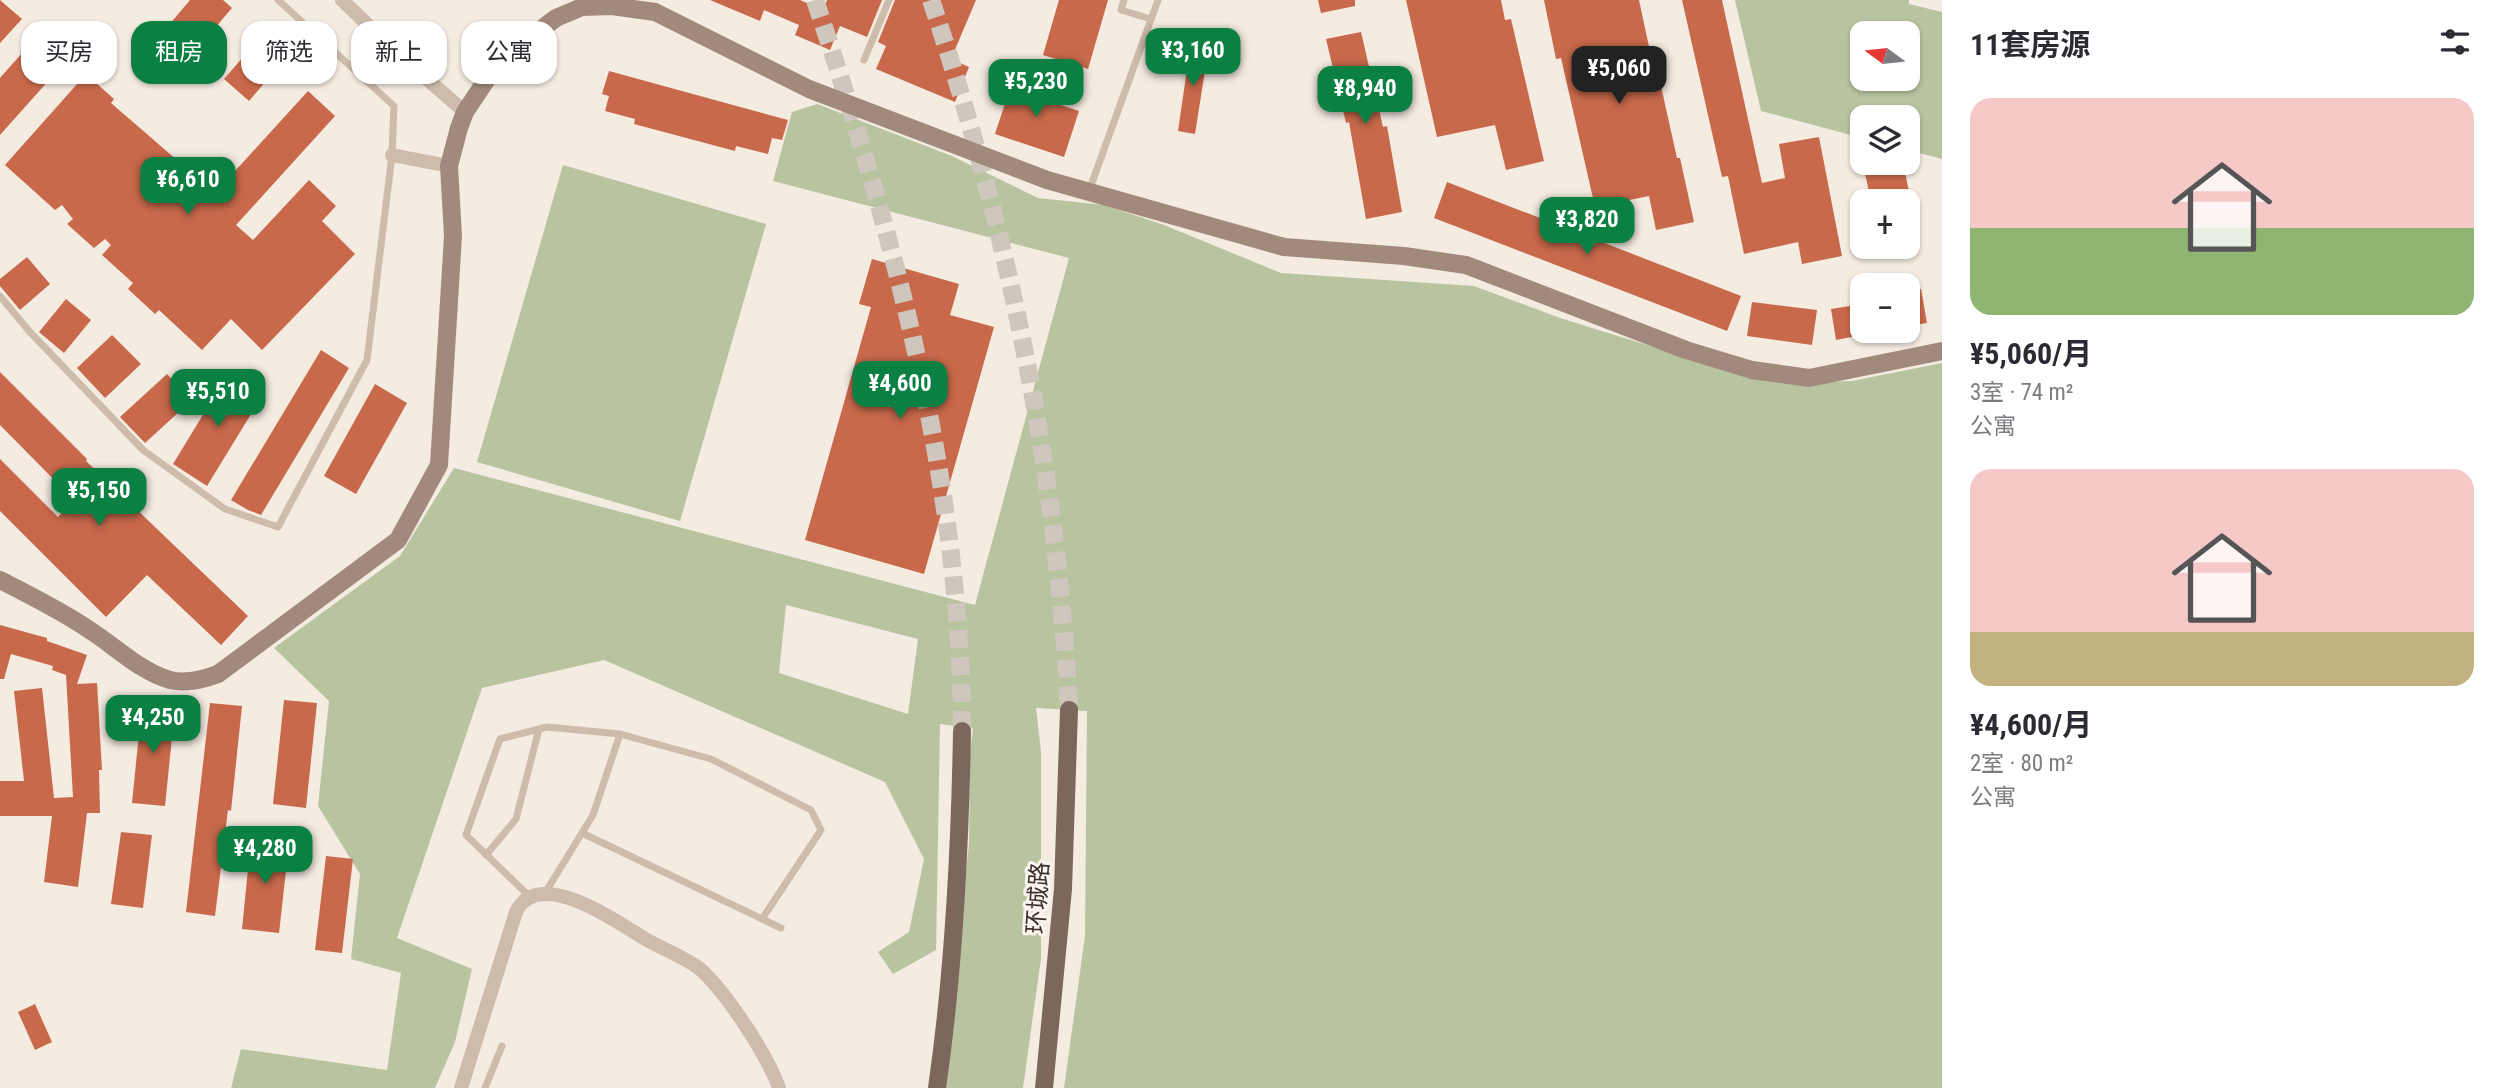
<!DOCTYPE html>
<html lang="zh">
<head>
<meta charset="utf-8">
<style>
  :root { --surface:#fff; --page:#f7f7f7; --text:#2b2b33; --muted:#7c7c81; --accent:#0b8043 }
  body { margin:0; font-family:"Roboto Condensed","Noto Sans SC",sans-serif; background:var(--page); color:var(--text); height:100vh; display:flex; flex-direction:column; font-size:26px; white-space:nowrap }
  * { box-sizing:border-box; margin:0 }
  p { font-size:23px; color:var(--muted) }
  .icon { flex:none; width:38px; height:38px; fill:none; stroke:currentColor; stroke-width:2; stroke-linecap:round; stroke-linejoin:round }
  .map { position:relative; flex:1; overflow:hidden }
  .details { display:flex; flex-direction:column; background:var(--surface); width:560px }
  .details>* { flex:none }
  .top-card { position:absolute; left:21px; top:21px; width:665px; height:63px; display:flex; gap:14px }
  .needle { width:46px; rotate:285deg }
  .controls { position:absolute; left:1850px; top:21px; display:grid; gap:14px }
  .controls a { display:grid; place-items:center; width:70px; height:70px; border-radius:14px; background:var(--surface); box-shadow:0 2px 5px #0004; font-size:35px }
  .price { position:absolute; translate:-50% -60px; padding:0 16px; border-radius:14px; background:var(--accent); color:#fff; font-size:23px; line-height:46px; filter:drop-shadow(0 2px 4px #0008) }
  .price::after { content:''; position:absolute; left:50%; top:42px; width:21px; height:16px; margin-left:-10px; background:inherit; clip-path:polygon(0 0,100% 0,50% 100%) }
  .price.active { background:#222; color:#fff }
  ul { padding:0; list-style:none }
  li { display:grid; align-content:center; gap:14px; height:371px; padding:0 28px }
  li span { display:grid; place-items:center; height:217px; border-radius:21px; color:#555 }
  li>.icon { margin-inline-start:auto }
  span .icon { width:126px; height:126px; fill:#fffc; stroke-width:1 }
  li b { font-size:30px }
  h2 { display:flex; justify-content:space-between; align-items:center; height:84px; padding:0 28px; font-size:30px }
  .pill { padding:0 24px; border-radius:21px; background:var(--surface); box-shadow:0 2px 5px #0004; font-size:24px; line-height:63px }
  .pill.active { background:var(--accent); color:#fff }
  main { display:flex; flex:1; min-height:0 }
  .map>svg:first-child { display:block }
  .green { fill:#b8c4a0; fill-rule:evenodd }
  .building { fill:#c8694b }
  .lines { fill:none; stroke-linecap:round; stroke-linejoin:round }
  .primary-tunnel { stroke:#cfc6bd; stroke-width:18; stroke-dasharray:18 9; stroke-linecap:butt }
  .lane { stroke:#cdbbac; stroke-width:7 }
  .street { stroke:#cdbbac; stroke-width:14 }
  .secondary { stroke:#a18a7d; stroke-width:18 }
  .primary { stroke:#7d675c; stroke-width:18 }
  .labels { text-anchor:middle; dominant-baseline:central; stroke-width:6; stroke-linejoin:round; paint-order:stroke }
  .street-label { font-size:24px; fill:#3b302b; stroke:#fbf5ee }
</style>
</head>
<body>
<main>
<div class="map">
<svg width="1942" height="1088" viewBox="0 0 1942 1088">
  <rect width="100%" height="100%" fill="#f4ebe1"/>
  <g class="green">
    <path d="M1735,0H1909V4L1942,12V159L1908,150V117H1862V138L1761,111ZM1908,33V79H1862V33Z"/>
    <path d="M817,104L952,156L1038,198L1104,205L1164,225L1281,273L1474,286L1560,318L1650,346L1787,383L1852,381L1942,363V1088H1064L1085,936L1087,711L1036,708L1041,752V958L1023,1088H943L969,844L970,753L973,728L940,724L936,950L893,974L878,952L909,932L924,859L885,782L604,660L482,688L397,938L472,969L455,1042L435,1088H231L241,1049L387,1070L401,973L351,959L360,874L318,806L329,701L274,648L400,556L454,468L975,605L1069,258L773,181L792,112ZM786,605L918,639L908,714L779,673Z"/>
    <polygon points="563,165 766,224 680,521 477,462"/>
  </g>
  <g class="building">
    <polygon points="0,0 22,19 0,43"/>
    <polygon points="190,0 223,0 232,8 186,62 158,38"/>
    <polygon points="710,0 800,0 823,10 827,0 882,0 867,37 840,26 830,50 795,35 799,25 764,10 760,21"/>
    <polygon points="895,0 976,0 951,59 969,67 955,102 876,69 886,46 878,42"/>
    <polygon points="1059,0 1108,0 1088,69 1043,55"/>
    <polygon points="1318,0 1355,0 1355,6 1321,13"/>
    <polygon points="1406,0 1501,0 1505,20 1511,19 1544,161 1506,170 1495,125 1437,137"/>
    <polygon points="1544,0 1639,0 1651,56 1654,55 1677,158 1680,158 1694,222 1656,230 1649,196 1595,207 1561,58 1556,59"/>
    <polygon points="1682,0 1722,0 1762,183 1785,178 1779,144 1819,137 1842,256 1802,264 1798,242 1744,254 1728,176 1722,177"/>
    <polygon points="270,26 295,47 249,101 224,79"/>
    <polygon points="1361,32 1383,127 1387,126 1402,212 1366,219 1349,122 1346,123 1326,39"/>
    <polygon points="38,35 66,61 0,135 0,78"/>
    <polygon points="1191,42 1209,45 1195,134 1178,131"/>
    <polygon points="609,71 788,120 782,140 772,138 768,154 736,146 735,151 634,124 635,119 605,111 609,96 602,94"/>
    <polygon points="86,74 114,99 111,103 215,193 308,91 335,116 236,225 253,240 309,180 336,206 322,221 355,254 262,350 231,319 202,350 159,310 155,314 128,289 133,283 102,255 111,245 105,239 94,248 67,224 73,219 62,205 55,210 5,165"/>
    <polygon points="1014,76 1043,86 1039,98 1079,111 1064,157 995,134"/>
    <polygon points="1893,163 1903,163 1911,201 1871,201 1864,169"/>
    <polygon points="1447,182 1741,296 1727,331 1434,218"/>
    <polygon points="27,257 50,284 20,310 0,286 0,279"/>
    <polygon points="872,259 959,284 950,315 994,327 924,574 805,540 871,307 859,304"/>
    <polygon points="1921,289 1927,323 1908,326 1908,291"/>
    <polygon points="66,299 91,320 64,353 39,332"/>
    <polygon points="1752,302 1817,310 1812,345 1747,336"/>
    <polygon points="1862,304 1862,335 1836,340 1831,309"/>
    <polygon points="112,335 141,364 105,398 77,368"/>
    <polygon points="321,350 349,368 261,515 248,510 231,500"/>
    <polygon points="0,372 87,459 86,461 248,616 221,645 147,575 106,617 0,511 0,459 58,517 74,500 0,425"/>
    <polygon points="229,372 264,393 207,486 173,464"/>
    <polygon points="167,374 191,401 145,443 120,417"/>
    <polygon points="375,384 407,403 356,494 324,476"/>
    <polygon points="0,625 47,638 47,641 87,655 77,684 97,683 102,770 99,770 100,813 87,813 78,887 44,882 52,816 0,816 0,781 24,781 14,691 42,688 54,798 73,797 66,675 52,670 53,666 11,654 4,679 0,679"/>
    <polygon points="284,700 317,703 306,808 273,804"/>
    <polygon points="210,703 242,706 231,811 228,810 215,916 186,912"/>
    <polygon points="142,704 175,708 165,806 132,803"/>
    <polygon points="121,832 152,835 143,908 111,904"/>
    <polygon points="251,840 289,844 279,933 242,929"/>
    <polygon points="326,856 353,859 342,953 315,950"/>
    <polygon points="35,1004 52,1042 35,1050 18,1012"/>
  </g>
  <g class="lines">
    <g class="primary-tunnel">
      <path d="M815,0C894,235 961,482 962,731"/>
      <path d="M931,0C1008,229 1057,469 1069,710"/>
    </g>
    <g class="lane">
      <polyline points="1124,0 1121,10 1151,19"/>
      <polyline points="864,60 889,0"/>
      <polyline points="1089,191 1158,0"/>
      <polyline points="0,296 29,331 143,450 225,509 278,527 367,360 392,155 394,106 278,0"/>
      <polyline points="582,833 781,928"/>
      <polyline points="486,855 516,819 539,729"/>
      <polyline points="545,893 593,815 620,734"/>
      <polyline points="529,896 466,835 500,739 547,727 620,734 711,759 811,810 821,830 762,919"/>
      <polyline points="485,1088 502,1046"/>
    </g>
    <g class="street">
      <polyline points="342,0 398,54 465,112"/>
      <polyline points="392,155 449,166"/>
      <path d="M461,1088L516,912C539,865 618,923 647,940C663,949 684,957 699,968C726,992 767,1054 779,1088"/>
    </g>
    <path class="secondary" d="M0,580C31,596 62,611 91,631C116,647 141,672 170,680C186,684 202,680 218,674L398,540L439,465L453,236L449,166L459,128L465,112L499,61L556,18L582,7L612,6L655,12L809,89L1047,180L1284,247L1404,256L1466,265L1686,350L1752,370L1809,378L1942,351"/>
    <g class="primary">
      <path d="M937,1088C954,970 960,850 962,731"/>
      <polyline points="1044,1088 1063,889 1069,710"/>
    </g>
  </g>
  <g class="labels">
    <g class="street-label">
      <text transform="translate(1038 898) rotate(-86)">环城路</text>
    </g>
  </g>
</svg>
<div class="controls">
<a><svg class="needle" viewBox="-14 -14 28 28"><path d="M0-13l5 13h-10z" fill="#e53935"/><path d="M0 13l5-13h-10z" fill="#7c7c81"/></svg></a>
<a><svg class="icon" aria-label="layers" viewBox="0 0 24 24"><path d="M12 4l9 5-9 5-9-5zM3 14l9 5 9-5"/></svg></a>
<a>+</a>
<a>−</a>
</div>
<b class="price" style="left:1193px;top:88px">¥3,160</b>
<b class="price active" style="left:1619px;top:106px">¥5,060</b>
<b class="price" style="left:1036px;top:119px">¥5,230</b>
<b class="price" style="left:1365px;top:126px">¥8,940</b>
<b class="price" style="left:188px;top:217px">¥6,610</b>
<b class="price" style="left:1587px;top:257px">¥3,820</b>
<b class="price" style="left:900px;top:421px">¥4,600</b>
<b class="price" style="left:218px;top:429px">¥5,510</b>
<b class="price" style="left:99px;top:528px">¥5,150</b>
<b class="price" style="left:153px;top:755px">¥4,250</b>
<b class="price" style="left:265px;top:886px">¥4,280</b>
<div class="top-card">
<a class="pill">买房</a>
<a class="pill active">租房</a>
<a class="pill">筛选</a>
<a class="pill">新上</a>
<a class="pill">公寓</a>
</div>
</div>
<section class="details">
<h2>11套房源<svg class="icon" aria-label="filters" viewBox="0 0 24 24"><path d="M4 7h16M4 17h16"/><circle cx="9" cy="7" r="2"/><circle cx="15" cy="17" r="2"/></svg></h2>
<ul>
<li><span style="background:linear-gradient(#f6c9c9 60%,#8fb573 0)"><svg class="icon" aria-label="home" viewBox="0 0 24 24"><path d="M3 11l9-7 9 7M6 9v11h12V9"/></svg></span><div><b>¥5,060/月</b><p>3室 · 74 m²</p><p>公寓</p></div></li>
<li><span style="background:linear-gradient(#f6c9c9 75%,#c2b280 0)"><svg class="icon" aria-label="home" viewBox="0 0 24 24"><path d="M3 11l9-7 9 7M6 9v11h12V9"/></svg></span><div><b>¥4,600/月</b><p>2室 · 80 m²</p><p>公寓</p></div></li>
</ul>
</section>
</main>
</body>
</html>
